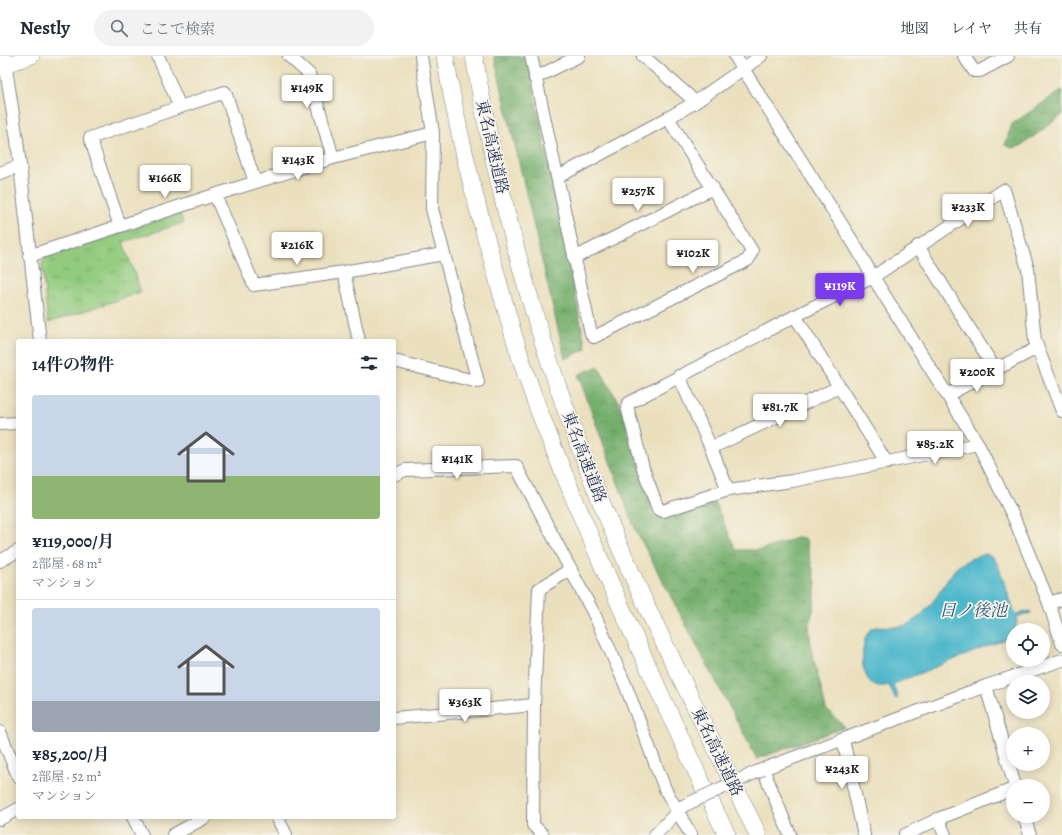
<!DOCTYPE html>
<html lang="ja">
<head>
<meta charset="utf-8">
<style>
  :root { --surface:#fff; --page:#f2f2f3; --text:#1f2937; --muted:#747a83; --line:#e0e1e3; --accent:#7c3aed }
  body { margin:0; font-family:Alegreya,"Noto Serif JP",serif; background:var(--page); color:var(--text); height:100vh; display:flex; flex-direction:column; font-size:15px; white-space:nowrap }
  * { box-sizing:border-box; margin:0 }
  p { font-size:13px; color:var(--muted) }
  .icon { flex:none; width:22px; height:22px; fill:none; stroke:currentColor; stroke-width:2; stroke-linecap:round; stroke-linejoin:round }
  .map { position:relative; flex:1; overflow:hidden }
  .side { position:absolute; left:16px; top:283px; width:380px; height:480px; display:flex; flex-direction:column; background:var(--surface); border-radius:4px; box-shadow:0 2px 10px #0003 }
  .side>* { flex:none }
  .buttons { position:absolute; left:1006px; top:567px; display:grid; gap:8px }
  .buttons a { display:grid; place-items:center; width:44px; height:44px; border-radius:50%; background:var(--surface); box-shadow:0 2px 10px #0003; font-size:20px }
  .price { position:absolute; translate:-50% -34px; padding:0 9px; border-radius:4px; background:#fff; color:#222; font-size:13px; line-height:26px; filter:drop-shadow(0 1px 2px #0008) }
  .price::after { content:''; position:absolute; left:50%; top:24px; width:12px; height:9px; margin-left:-6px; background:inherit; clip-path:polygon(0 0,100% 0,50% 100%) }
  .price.selected { background:var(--accent); color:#fff }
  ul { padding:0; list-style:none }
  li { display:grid; align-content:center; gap:8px; height:212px; padding:0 16px }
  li+li { border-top:1px solid var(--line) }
  li span { display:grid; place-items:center; height:124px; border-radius:4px; color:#555 }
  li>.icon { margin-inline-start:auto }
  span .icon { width:72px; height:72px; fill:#fffc; stroke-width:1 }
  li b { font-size:17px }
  h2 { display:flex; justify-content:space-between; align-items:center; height:48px; padding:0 16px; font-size:17px }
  header { display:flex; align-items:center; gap:24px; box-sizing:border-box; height:56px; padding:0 20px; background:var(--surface); border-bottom:1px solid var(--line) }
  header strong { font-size:19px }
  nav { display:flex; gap:22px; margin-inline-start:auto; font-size:14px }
  .search { width:280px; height:36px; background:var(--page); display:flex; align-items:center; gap:10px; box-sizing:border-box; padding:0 14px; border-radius:22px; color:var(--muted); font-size:15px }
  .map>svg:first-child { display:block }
  .grass { fill:url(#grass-tufts); stroke:#567d6e }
  .forest { fill:url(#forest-crowns); stroke:#486f66 }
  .water { fill:#4eb7cb; stroke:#347394 }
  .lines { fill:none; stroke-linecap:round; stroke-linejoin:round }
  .minor-casing { stroke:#83888e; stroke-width:14 }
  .major-casing { stroke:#83888e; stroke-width:16 }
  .highway-casing { stroke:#83888e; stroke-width:18 }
  .minor { stroke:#fff; stroke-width:12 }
  .major { stroke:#fff; stroke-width:15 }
  .highway { stroke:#fff; stroke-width:17 }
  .minor-bridge-casing { stroke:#83888e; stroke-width:14; stroke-linecap:butt }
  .minor-bridge { stroke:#fff; stroke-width:12 }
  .labels { text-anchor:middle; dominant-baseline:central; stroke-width:3.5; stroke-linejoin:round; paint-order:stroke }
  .street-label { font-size:16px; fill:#1b2f5e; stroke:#f7f3e8 }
  .water-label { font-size:17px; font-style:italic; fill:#2a587f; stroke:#f7f3e8 }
</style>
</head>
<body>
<header>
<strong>Nestly</strong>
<div class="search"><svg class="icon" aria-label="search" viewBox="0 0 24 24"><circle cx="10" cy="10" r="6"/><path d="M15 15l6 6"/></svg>ここで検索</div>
<nav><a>地図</a><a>レイヤ</a><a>共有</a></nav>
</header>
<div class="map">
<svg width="1062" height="779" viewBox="0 0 1062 779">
  <defs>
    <pattern id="grass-tufts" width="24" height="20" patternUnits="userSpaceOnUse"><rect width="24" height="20" fill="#92cb7e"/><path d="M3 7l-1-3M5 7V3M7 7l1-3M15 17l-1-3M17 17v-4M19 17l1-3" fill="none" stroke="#76a56a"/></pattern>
    <pattern id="forest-crowns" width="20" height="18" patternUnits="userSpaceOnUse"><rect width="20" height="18" fill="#75af6d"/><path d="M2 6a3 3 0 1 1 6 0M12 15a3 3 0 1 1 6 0" fill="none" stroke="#5f8f5d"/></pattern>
  </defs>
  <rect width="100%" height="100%" fill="#f7f3e8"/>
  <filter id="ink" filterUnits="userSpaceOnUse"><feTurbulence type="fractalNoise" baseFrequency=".025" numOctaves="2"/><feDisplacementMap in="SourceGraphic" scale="8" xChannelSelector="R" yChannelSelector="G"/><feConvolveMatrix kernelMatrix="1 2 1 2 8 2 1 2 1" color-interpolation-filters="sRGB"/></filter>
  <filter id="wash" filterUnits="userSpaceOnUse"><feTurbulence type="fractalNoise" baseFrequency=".012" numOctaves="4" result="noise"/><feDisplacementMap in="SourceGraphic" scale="16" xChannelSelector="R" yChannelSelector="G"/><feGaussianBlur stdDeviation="0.9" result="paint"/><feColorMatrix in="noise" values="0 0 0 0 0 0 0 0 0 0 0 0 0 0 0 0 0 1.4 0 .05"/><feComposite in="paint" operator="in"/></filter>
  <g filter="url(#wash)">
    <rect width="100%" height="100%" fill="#ebe0be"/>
    <polygon class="grass" points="180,157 183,167 123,186 141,236 48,267 42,209 44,202"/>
    <g class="forest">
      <polygon points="494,0 527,0 586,293 565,303"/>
      <polygon points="1062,34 1062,59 1021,90 1012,92 1005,89 1012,68"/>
      <polygon points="598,310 620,349 656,462 715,447 736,494 761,494 799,481 804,482 806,485 816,527 814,551 809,569 811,592 826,653 845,671 757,703 635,473 578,319"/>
    </g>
    <path class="water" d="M986,498L992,500L998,509L1015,558L1030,555L1031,557L1016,561L1017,565L1015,574H1013V579L1011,581L893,628L898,642L895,643L889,629C881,631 873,631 868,623C862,613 862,605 863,594C867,555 891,579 911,567C931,554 942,531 955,513C963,506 975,500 986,498Z"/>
  </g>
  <g filter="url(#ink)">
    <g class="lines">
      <defs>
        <g id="minor">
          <polyline points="4,0 17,84 40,285"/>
          <polyline points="158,0 180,51"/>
          <polyline points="289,0 309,18 333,102"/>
          <polyline points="531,0 591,278 594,281 748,204 752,195 668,62"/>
          <polyline points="643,0 689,40 694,47"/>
          <polyline points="735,0 856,191 873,221 978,388 1014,462 1049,547 1062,588"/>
          <polyline points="964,0 974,15 980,15 1008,0"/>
          <polyline points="535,22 579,0"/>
          <polyline points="0,117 19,110"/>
          <polyline points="558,121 668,62 694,47 761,0"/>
          <polyline points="215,139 254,229 344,216 443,198"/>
          <polyline points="120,170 90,82 180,51 225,36 255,126"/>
          <polyline points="918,190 995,313"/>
          <polyline points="29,200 205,142 333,102 433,77"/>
          <polyline points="574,202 713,132"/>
          <polyline points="344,216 359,285"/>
          <polyline points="795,260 887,407"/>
          <polyline points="394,305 478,326 432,153 433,77 421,0"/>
          <polyline points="679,320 711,392 728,434"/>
          <polyline points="947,339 1037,292"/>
          <polyline points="0,368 18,367"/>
          <polyline points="978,388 792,425 728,434 663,455 658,453 643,412 627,350 629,347 795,260 873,221 1004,134 1028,213 1035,285 1062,355"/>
          <polyline points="711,392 839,331"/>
          <polyline points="394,419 405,414 516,410 595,560 625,628 665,733 691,779"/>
          <polyline points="0,505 18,495"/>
          <polyline points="1049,547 1062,543"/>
          <polyline points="986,630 1015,730"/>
          <polyline points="394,662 534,649"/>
          <polyline points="0,676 18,720"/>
          <polyline points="843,684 864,779"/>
          <polyline points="1024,760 1030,779"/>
          <polyline points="133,761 142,779"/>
          <polyline points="277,761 286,779"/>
          <polyline points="0,763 18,753"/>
          <polyline points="938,763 945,779"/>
          <polyline points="173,779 206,761"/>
          <polyline points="543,779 533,769 534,649 539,533 571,513"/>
          <polyline points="655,779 683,750"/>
          <polyline points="790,779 763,713 986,630 1062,604"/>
          <polyline points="905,779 938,763 1013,733"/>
        </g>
        <polyline id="major" points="0,11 32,0"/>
        <g id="highway">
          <path d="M445,0C456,69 473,137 492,203C506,254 520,305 539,355C568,430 600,505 633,578C664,645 694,713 727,779"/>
          <path d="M474,0C504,180 559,356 634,523C673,609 717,693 758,779"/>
        </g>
      </defs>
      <use href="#minor" class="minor-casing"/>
      <use href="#major" class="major-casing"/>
      <use href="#highway" class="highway-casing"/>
      <use href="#minor" class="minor"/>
      <use href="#major" class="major"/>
      <use href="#highway" class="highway"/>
      <defs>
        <polyline id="minor-bridge" points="683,750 763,713"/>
      </defs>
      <use href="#minor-bridge" class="minor-bridge-casing"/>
      <use href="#minor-bridge" class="minor-bridge"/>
    </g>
  </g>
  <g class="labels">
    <g class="street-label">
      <text transform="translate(492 91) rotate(77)">東名高速道路</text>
      <text transform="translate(584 401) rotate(69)">東名高速道路</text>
      <text transform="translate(717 696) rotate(64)">東名高速道路</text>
    </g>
    <g class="water-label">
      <text x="973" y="554">日ノ後池</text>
    </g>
  </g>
</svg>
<div class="buttons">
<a><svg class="icon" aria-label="locate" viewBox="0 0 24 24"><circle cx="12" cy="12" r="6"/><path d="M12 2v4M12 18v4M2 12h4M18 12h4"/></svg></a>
<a><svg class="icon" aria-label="layers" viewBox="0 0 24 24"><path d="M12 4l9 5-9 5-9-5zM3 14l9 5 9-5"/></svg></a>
<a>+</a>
<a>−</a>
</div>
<b class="price" style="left:307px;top:53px">¥149K</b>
<b class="price" style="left:298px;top:125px">¥143K</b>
<b class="price" style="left:165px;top:143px">¥166K</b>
<b class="price" style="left:638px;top:156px">¥257K</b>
<b class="price" style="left:968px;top:172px">¥233K</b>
<b class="price" style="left:297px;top:210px">¥216K</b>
<b class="price" style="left:693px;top:218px">¥102K</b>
<b class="price selected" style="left:840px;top:251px">¥119K</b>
<b class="price" style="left:977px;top:337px">¥200K</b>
<b class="price" style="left:780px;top:372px">¥81.7K</b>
<b class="price" style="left:935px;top:409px">¥85.2K</b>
<b class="price" style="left:457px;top:424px">¥141K</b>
<b class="price" style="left:465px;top:667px">¥363K</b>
<b class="price" style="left:842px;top:734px">¥243K</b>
<section class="side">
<h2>14件の物件<svg class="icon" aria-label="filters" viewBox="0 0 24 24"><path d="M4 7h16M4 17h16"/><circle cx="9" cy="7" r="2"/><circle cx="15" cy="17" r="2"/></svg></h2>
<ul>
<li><span style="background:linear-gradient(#c9d6e8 65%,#8fb573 0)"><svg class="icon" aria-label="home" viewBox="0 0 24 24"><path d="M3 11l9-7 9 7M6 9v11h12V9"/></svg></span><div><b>¥119,000/月</b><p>2部屋 · 68 m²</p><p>マンション</p></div></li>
<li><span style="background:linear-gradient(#c9d6e8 75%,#9aa5b1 0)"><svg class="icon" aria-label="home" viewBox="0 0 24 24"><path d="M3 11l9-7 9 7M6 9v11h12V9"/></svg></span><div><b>¥85,200/月</b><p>2部屋 · 52 m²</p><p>マンション</p></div></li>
</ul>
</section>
</div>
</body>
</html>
